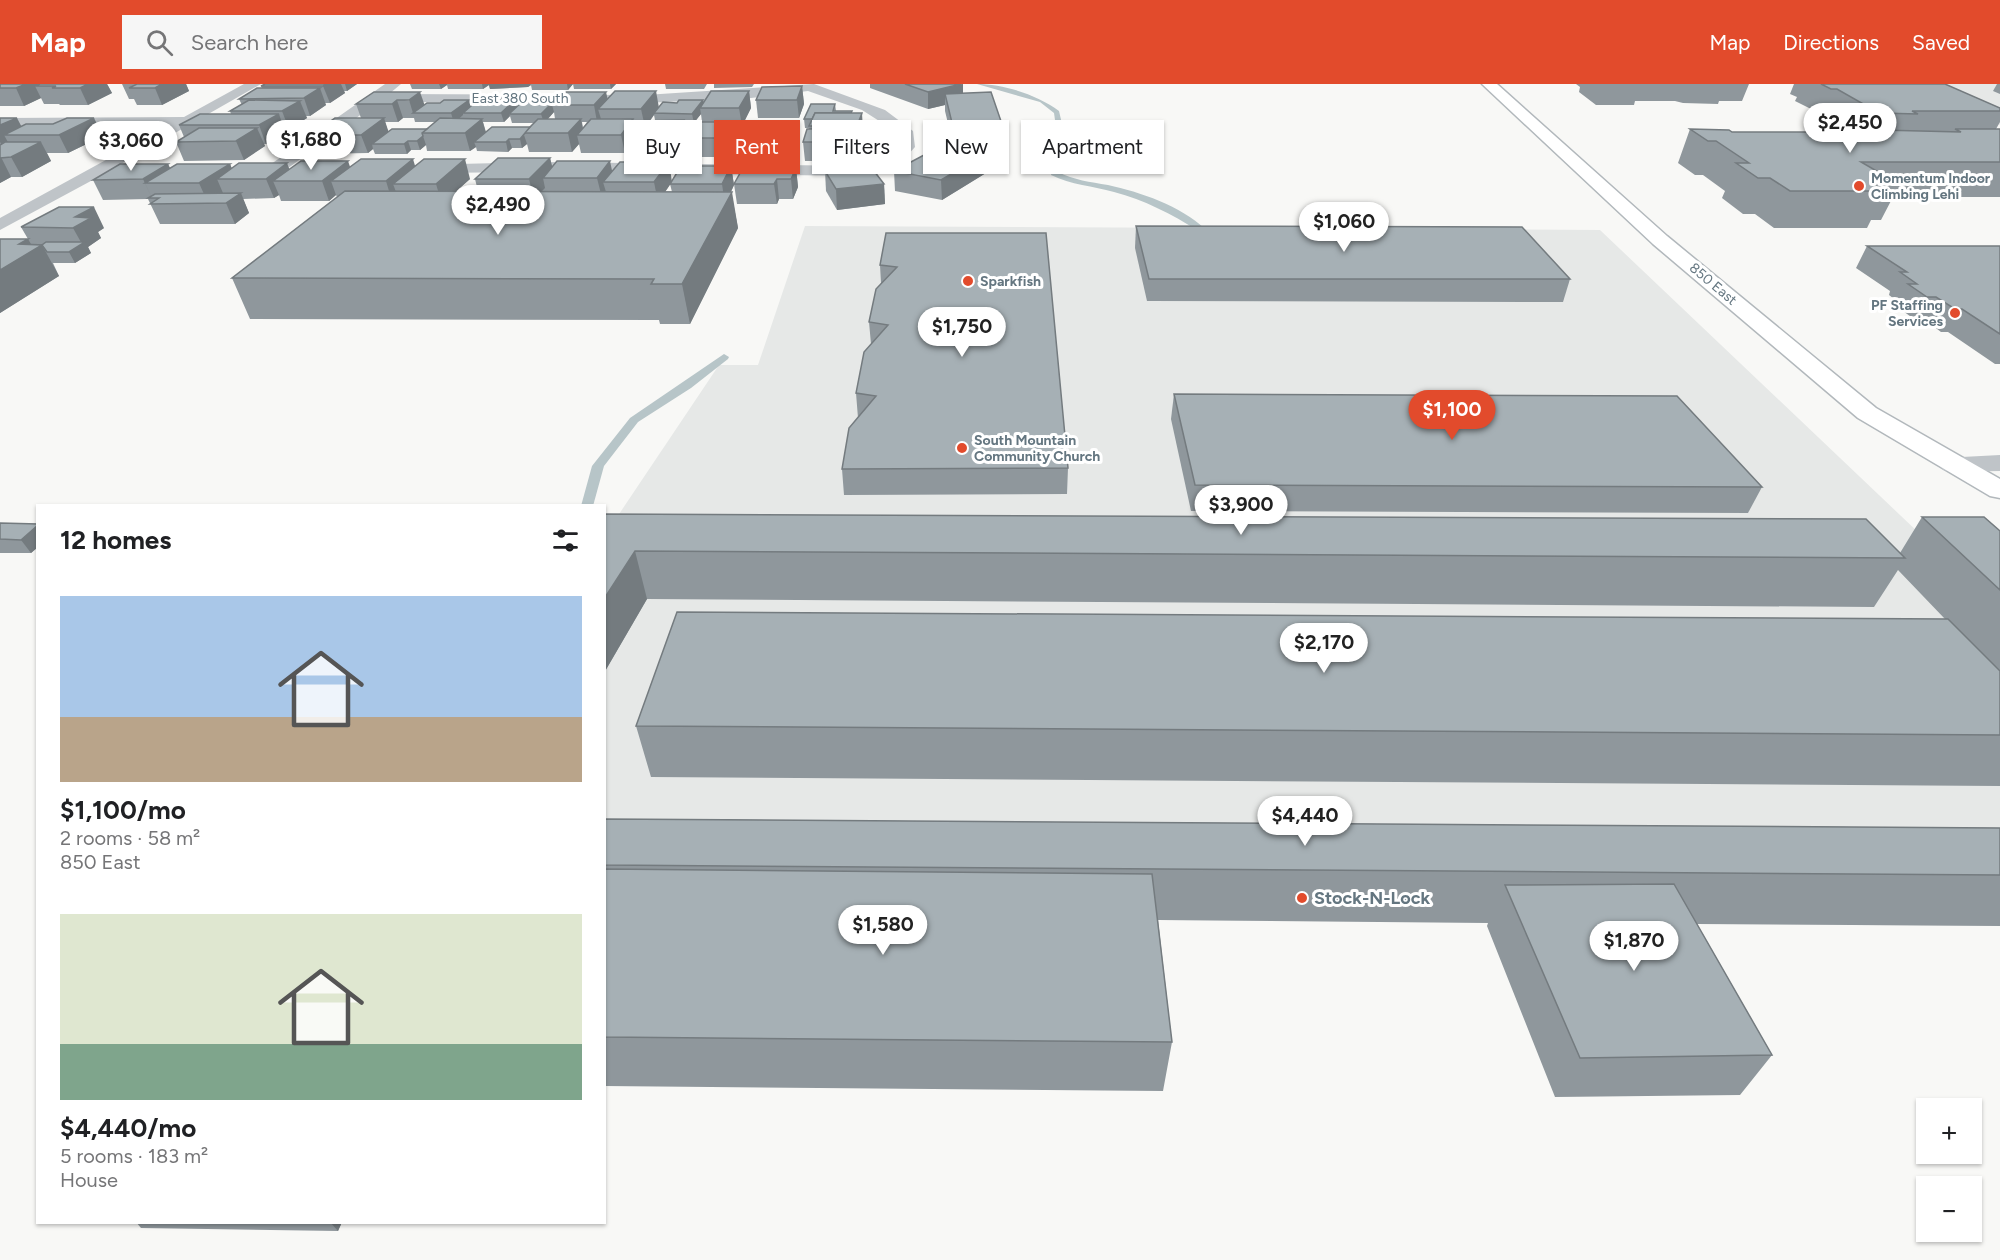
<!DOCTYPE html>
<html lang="en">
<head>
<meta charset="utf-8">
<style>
  :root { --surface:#fff; --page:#f6f6f6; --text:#202124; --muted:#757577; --accent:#e24b2c }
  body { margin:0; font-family:Figtree,sans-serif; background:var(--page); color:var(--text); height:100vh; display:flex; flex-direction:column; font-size:22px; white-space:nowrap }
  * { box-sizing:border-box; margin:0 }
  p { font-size:20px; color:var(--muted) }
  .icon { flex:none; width:33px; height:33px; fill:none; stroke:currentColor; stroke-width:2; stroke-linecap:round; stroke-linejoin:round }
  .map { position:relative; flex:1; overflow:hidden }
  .panel { position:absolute; left:36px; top:420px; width:570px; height:720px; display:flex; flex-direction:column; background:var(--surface); border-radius:0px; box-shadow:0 2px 4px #0004 }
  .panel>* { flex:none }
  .hud { position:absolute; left:624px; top:36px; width:570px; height:54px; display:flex; gap:12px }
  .buttons { position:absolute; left:1916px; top:1014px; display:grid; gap:12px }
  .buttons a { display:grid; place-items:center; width:66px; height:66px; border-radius:0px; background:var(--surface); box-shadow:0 2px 4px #0004; font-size:30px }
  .price { position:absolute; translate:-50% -51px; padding:0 14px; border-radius:21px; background:#fff; color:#222; font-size:20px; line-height:39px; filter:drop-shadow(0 2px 3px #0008) }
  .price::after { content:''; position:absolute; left:50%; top:36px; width:18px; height:14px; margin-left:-9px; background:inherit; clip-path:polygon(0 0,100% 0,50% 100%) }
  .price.current { background:var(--accent); color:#fff }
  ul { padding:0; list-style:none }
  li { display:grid; align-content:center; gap:12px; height:318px; padding:0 24px }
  li span { display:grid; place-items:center; height:186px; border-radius:0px; color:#555 }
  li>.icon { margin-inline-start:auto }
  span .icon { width:108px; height:108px; fill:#fffc; stroke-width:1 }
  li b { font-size:26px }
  h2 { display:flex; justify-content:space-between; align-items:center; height:72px; padding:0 24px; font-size:26px }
  .pill { padding:0 21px; border-radius:0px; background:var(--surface); box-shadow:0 2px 4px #0004; font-size:21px; line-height:54px }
  .pill.current { background:var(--accent); color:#fff }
  header { display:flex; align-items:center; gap:36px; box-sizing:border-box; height:84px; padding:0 30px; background:var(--accent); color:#fff }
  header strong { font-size:28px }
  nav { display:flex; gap:33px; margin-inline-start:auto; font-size:21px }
  .search { width:420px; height:54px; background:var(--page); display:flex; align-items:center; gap:15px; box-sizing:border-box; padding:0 21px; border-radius:0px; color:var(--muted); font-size:22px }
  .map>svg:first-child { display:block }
  .built { fill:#e6e8e7 }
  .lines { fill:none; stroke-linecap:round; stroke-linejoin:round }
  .stream { fill:#b7c5c8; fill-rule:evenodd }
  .secondary-casing { stroke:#b2b8bc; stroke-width:3 }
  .minor { fill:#bfc4c8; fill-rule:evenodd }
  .secondary { fill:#fff; fill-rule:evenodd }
  .wall { fill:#8f979c; fill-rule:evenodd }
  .shaded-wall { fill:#747b7f }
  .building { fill:#a6b0b5; stroke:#747b7f; stroke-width:1.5 }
  .poi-dot { fill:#e24b2c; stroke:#fff; stroke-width:2 }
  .labels { text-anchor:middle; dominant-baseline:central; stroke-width:6; stroke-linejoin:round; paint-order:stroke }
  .far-street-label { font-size:14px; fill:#647680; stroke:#fff }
  .far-poi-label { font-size:14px; font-weight:bold; fill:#647680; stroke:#fff; text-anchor:start }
  .near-poi-label { font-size:18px; font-weight:bold; fill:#647680; stroke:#fff; text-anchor:start }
</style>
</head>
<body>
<header>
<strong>Map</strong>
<div class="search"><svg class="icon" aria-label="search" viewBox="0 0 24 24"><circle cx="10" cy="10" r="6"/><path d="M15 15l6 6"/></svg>Search here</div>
<nav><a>Map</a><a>Directions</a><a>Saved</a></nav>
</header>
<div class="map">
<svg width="2000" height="1176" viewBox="0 0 2000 1176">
  <rect width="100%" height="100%" fill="#f8f8f6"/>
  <g class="built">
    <polygon points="1929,0 2000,0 2000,41"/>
    <polygon points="805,142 1600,146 2000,526 2000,842 605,832 605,451 719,281 758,281"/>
  </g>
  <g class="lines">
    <g class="stream">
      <path d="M977,0C1004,0 1038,11 1059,27L1066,57L1058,88C1074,96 1090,98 1108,101C1140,108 1181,122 1205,145L1198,147C1172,130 1144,116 1114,108C1093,102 1071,101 1051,91L1058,57L1054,29L1040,18Z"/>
      <polygon points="724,270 729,273 728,275 691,304 638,338 604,382 593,422 581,422 592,382 630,334"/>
    </g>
    <defs>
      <polygon id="secondary" points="1482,0 1497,0 1667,152 1876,324 2000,395 2000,414 1990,412 1858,334 1653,160"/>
    </defs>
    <use href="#secondary" class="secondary-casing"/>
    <g class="minor">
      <polygon points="244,0 261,0 119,81 159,84 161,87 159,90 102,91 0,146 0,134 168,42 0,42 0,34 184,33"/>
      <polygon points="385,0 401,0 389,10 645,11 814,0 885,26 913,47 915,63 896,84 866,92 546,88 423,89 417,87 415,84 417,81 546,78 866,82 884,78 899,62 898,49 862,26 808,7 751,14 645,19 378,18 276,93 264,93 262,89 264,85"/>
      <polygon points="2000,371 2000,387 1952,388 1943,386 1939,380 1943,374"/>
    </g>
    <use href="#secondary" class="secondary"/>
  </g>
  <g class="wall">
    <polygon points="0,0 107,0 112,9 88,21 60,21 59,20 44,20 41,14 24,22 0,22"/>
    <polygon points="122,0 186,0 189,7 162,21 137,21 134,15 129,15"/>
    <polygon points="265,0 357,0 347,7 344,7 345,9 330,19 325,19 326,21 310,32 306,32 307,34 289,45 284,45 285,48 266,60 264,60 265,62 244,76 184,77 176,58 184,53 179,41 231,30 230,27 242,21 239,15 262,4 261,2"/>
    <polygon points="410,0 616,0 611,5 574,5 573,0 568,6 532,6 531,1 528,3 490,5 489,1 483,5 448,5 447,1 441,5 412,5"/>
    <polygon points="665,0 707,0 704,5 666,5"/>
    <polygon points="714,0 754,0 752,3 714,4"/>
    <polygon points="870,0 963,0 963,9 1004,46 1004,64 999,64 999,81 942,116 895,107 894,87 952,56 945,27 945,21 928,25 870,4"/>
    <polygon points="1576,0 1749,0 1742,17 1719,17 1718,20 1683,19 1675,17 1635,17 1634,21 1596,21 1579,8 1580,3"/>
    <polygon points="1794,0 1945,0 2000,24 2000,38 1996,45 2000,45 2000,113 1893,113 1881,136 1871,136 1867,144 1774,144 1755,130 1743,130 1722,114 1725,107 1703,91 1695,91 1678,79 1690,45 1732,48 1838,48 1839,45 1851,45 1826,30 1821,30 1795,17 1797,13 1790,10"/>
    <polygon points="1997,0 2000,0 2000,10 1993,7"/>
    <polygon points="802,2 804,20 799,34 758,34 756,16"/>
    <path d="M749,7L751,24L742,42H737L738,52L745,41L791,59L783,75L738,74L737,61L730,73H686L684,60L678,70H634L632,59L625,69H581L579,60L572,68H529L527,60L522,64H512L508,68L477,67L476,63L470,67H427L426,61L420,66H411L407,70H375L373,65L368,69L318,70L311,51L361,34L356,20L374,8L424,21L469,16L470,22L517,23L555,16V18L608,15L659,23L677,19L703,16L704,18ZM554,28L555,35H548ZM701,30L702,38H694ZM654,31L655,36L650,37ZM510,32L512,39H534L530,43L486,48L483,38H504ZM403,34H414L415,38H435L427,45L388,48L385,38H398ZM582,38H587L583,44ZM685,39H693L686,49Z"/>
    <polygon points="835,20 836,27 852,27 852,29 863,47 858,60 856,77 805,77 803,58 809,44 805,44 804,35"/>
    <polygon points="0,34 21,43 103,52 68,69 47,69 51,77 22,93 11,93 0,99"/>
    <path d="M550,74L552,83L612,87L672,97L731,82L734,101L731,108L738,144L690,240H660L659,236L250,235L232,194L337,113L336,111L329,117H281L279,111L274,114L243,115L249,129L235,140H160L148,115L103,116L93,96L168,80L170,84L230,80L232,85H290L415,82L470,95L456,107H478L475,95ZM670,100L672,108H665Z"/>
    <polygon points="796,84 798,103 793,115 779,115 777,120 737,120 734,100"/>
    <polygon points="825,87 884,100 885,120 837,126 826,107"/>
    <polygon points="1136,142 1570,195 1563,218 1147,217 1135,164"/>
    <polygon points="21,143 104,144 98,148 101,154 88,163 91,169 75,179 53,179 59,192 0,229 0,155 28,155"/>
    <polygon points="886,149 1068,384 1067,410 844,411 842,385 858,334 856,309 871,260 869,238 881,199 880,181"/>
    <polygon points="1867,162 2000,162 2000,280 1995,280 1948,248 1941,248 1924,235 1914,235 1896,222 1898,218 1889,211 1890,207 1856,184"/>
    <polygon points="1174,310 1762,403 1748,429 1191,427 1171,335"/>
    <polygon points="604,430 1900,469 1922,433 2000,447 2000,702 651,693 636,642 1945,535 1898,486 1874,523 647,515 604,589"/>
    <polygon points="0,439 38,440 38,463 31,469 0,469"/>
    <polygon points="604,735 2000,744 2000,842 1697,840 1772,971 1740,1011 1555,1013 1487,842 1488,839 1158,836 1172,958 1163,1007 604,1002"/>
    <polygon points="136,1138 342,1138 338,1147 141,1144"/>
  </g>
  <g class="shaded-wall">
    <polygon points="26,0 42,0 35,2 41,14 24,22 16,4"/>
    <polygon points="88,0 107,0 112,9 88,21 80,4"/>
    <polygon points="162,0 186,0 189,7 162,21 155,4"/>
    <polygon points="327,0 341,0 345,9 330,19 323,2"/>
    <polygon points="345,0 357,0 347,7"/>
    <polygon points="439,0 447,0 447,1 441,5"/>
    <polygon points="482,0 530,0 531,1 528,3 490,5 489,1 483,5"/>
    <polygon points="567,0 573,0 568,6"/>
    <polygon points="610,0 616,0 611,5"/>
    <polygon points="963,0 963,17 945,10 945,21 928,25 928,8"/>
    <polygon points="802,2 804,20 799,34 797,16"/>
    <polygon points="320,4 326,21 310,32 304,14"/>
    <polygon points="656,7 659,24 645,43 641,25"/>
    <polygon points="749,7 751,24 742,42 739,24"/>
    <polygon points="420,8 426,25 413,29 409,16"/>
    <polygon points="606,8 610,25 598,25 601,35 597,38 594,21"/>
    <polygon points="516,15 518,24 509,30 510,32 504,38 501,29"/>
    <polygon points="397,16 403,34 398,38 392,20"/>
    <polygon points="469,16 471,25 463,29 463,31 454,39 451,29"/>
    <polygon points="555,16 556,21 552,21 554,28 544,39 541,30"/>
    <polygon points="703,16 705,24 700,24 701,30 694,39 692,30"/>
    <polygon points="300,17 307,34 289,45 282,27"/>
    <polygon points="862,29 863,47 858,60 856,77 854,58 857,45 857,42"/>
    <polygon points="279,30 285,48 266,60 259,41"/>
    <polygon points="17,34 26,51 4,51 9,60 3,63 0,58 0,41"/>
    <polygon points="94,34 103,52 68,69 59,51"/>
    <polygon points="384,34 390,52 372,60 373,65 368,69 361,51"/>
    <polygon points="482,35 487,53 474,58 476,63 470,67 465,49"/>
    <polygon points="581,35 584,51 577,51 579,60 572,68 568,49"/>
    <polygon points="633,35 637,51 630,51 632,59 625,69 621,51"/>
    <polygon points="684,36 687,54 683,54 684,60 678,70 675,51"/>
    <polygon points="736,38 739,56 736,56 737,61 730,73 727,54"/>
    <polygon points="789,41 791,59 783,75 781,56"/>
    <polygon points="257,44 265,62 244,76 236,57"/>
    <polygon points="524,51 527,60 522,64 520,55"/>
    <polygon points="423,52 426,61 420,66 417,57"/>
    <polygon points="509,55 512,64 508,68 506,58"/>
    <polygon points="408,57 411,66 407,70 404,60"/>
    <polygon points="41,58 51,77 22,93 11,73"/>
    <polygon points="999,62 999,81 942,116 941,96"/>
    <polygon points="1,73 11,93 0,99 0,74"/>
    <polygon points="550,74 555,94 543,94 545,104 534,115 529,95"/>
    <polygon points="413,75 419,95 393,100 398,113 392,117 386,97"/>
    <polygon points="465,75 470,95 442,120 436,100"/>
    <polygon points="348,77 355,97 331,97 336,111 329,117 322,97"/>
    <polygon points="610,77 614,96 603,98 606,108 602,114 597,94"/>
    <polygon points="669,78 672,98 658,118 654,98"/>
    <polygon points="287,79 294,97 273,97 279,111 274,114 266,95"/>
    <polygon points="168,80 177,99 145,99 152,114 143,95"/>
    <polygon points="230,80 236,95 217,95 223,109 208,119 199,99"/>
    <polygon points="731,82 734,101 725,120 722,100"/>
    <polygon points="796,84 798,103 793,115 791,95"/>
    <polygon points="777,95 779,115 777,120 774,100"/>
    <polygon points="884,100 885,120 837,126 836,105"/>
    <polygon points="732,108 738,144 690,240 682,200"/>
    <polygon points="241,109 249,129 235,140 226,119"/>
    <polygon points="94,123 104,144 98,148 101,154 88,163 91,169 75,179 69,168 82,160 73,144 75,133"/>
    <polygon points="28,155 34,165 42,161 59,192 0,229 0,186 19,160"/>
    <polygon points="38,441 38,463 31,469 21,456"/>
    <polygon points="635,467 647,515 604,589 604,515"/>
    <polygon points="330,1138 342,1138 338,1147"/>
  </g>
  <g class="building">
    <polygon points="0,0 26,0 16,4 0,4"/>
    <polygon points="40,0 88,0 80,4 52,4 56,2 35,2"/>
    <polygon points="137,0 162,0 155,4 129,4"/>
    <polygon points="265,0 327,0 323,2 261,2"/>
    <polygon points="905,0 961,0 928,8"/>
    <polygon points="1821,0 1945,0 2000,24 2000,27 1912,27 1918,30 1879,29 1837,5 1831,5"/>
    <polygon points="802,2 797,16 756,16 762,3"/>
    <polygon points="257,4 320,4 304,14 239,15"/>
    <polygon points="615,7 656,7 641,25 598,25"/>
    <polygon points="711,7 749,7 739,24 700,24"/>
    <polygon points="374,8 420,8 409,16 397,16 392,20 356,20"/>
    <polygon points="566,8 606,8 594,21 552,21"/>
    <polygon points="991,8 1004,46 954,47 945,10"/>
    <polygon points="516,15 501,29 463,29 478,16"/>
    <polygon points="249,16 300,17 282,27 230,27"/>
    <polygon points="444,16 469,16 451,29 413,29 427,19 440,19"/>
    <polygon points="524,16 555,16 541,30 509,30"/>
    <polygon points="679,16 703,16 692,30 654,29 663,18 677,19"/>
    <polygon points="811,20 835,20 833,27 852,27 851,29 815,29 812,35 804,35"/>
    <polygon points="815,29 862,29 857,42 809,42"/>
    <polygon points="200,30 279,30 259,41 179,41"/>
    <polygon points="0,34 17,34 0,41"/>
    <polygon points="67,34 94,34 59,51 4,51 26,40 53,40"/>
    <polygon points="335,34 384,34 361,51 311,51"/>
    <polygon points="440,34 482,35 465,49 422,49"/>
    <polygon points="538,35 581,35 568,49 524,49"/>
    <polygon points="591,35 633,35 621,51 577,51"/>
    <polygon points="684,36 675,51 630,51 641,37"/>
    <polygon points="693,38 736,38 727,54 683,54"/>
    <polygon points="745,41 789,41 781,56 736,56"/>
    <polygon points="492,43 530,43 520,55 509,55 506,58 474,58"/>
    <polygon points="199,44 257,44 236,57 176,58"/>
    <polygon points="857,44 854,58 803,58 807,45"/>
    <polygon points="392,45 427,45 422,49 423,52 417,57 408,57 404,60 372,60"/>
    <polygon points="1690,45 1729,46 1732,48 1845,48 1839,45 1961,48 1955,45 2000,45 2000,78 1861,78 1899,100 1872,100 1885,107 1790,107 1770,94 1758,94 1736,79 1749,79 1716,57 1708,57"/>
    <polygon points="954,55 999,62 941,96 894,87"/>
    <polygon points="5,58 41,58 11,73 0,74 0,61"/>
    <polygon points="498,74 550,74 529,95 475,95"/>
    <polygon points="361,75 413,75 386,97 331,97"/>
    <polygon points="424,75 465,75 436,100 393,100"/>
    <polygon points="301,77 348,77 322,97 273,97"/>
    <polygon points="557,77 610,77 597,94 543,94"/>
    <polygon points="620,78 669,78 654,98 603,98"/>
    <polygon points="239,79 287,79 266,95 217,95"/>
    <polygon points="120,80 168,80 143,95 93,96"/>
    <polygon points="177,80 230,80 199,99 145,99"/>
    <polygon points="681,82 731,82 722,100 670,100"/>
    <polygon points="744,82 796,84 791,95 777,95 774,100 734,100"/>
    <polygon points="871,83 884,100 836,105 825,87"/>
    <polygon points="345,107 732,108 682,200 651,200 654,195 232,194"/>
    <polygon points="241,109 226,119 150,120 159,114 148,114 155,110"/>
    <polygon points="59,123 94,123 75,133 91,134 73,144 21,143"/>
    <polygon points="1136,142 1522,143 1570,195 1149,195"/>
    <polygon points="886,149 1046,149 1068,384 842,385 849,344 876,312 856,309 864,268 888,241 869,238 876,205 897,183 880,181"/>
    <polygon points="0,155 28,155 19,160 42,161 0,186"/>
    <polygon points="46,158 85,158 69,168 47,168 42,161"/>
    <polygon points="1867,162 2000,162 2000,250 1962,225 1955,225 1936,213 1927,213 1908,200 1917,200 1900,188 1907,188"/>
    <polygon points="1174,310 1677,312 1762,403 1195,401"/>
    <polygon points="604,430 1866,435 1905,474 635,467 604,515"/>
    <polygon points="1922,433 1984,433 2000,447 2000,506"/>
    <polygon points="0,439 38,440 38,441 21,456 0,455"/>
    <polygon points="677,528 1948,535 2000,587 2000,651 636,642"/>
    <polygon points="604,735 2000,744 2000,791 604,781"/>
    <polygon points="604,785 1152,790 1172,958 604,953"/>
    <polygon points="1674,800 1772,971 1580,974 1505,801"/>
  </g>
  <g class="poi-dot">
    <circle cx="1859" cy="102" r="6"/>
    <circle cx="968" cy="197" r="6"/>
    <circle cx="1955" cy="229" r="6"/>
    <circle cx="962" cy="364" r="6"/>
    <circle cx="1302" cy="814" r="6"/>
  </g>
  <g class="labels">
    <g class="far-street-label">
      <text x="520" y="14">East 380 South</text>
      <text transform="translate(1713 200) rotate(40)">850 East</text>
    </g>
    <g class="far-poi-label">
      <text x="1871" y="94">Momentum Indoor<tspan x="1871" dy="16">Climbing Lehi</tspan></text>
      <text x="980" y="197">Sparkfish</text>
      <text x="1943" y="221" text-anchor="end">PF Staffing<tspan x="1943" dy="16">Services</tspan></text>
      <text x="974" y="356">South Mountain<tspan x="974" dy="16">Community Church</tspan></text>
    </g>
    <g class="near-poi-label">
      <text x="1314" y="814">Stock-N-Lock</text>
    </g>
  </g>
</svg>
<div class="buttons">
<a>+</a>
<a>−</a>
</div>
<b class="price" style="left:1850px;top:70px">$2,450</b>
<b class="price" style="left:311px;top:87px">$1,680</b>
<b class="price" style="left:131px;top:88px">$3,060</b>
<b class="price" style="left:498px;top:152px">$2,490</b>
<b class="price" style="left:1344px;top:169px">$1,060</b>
<b class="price" style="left:962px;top:274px">$1,750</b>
<b class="price current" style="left:1452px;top:357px">$1,100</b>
<b class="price" style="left:1241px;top:452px">$3,900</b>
<b class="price" style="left:1324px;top:590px">$2,170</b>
<b class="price" style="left:1305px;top:763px">$4,440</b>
<b class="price" style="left:883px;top:872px">$1,580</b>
<b class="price" style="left:1634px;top:888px">$1,870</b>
<div class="hud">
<a class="pill">Buy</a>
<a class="pill current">Rent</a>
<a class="pill">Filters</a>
<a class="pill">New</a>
<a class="pill">Apartment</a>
</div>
<section class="panel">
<h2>12 homes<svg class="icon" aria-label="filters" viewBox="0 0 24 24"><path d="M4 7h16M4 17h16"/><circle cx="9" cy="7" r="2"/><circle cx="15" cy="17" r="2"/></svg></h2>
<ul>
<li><span style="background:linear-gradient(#a9c7e8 65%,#b9a48a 0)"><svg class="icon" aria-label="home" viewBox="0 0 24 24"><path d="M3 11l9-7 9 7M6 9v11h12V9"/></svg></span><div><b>$1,100/mo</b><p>2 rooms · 58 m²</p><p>850 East</p></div></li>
<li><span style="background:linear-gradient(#dfe7d0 70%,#7fa58c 0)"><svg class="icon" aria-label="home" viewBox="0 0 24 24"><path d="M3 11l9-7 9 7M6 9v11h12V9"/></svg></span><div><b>$4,440/mo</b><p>5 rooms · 183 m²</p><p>House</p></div></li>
</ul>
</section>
</div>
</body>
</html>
